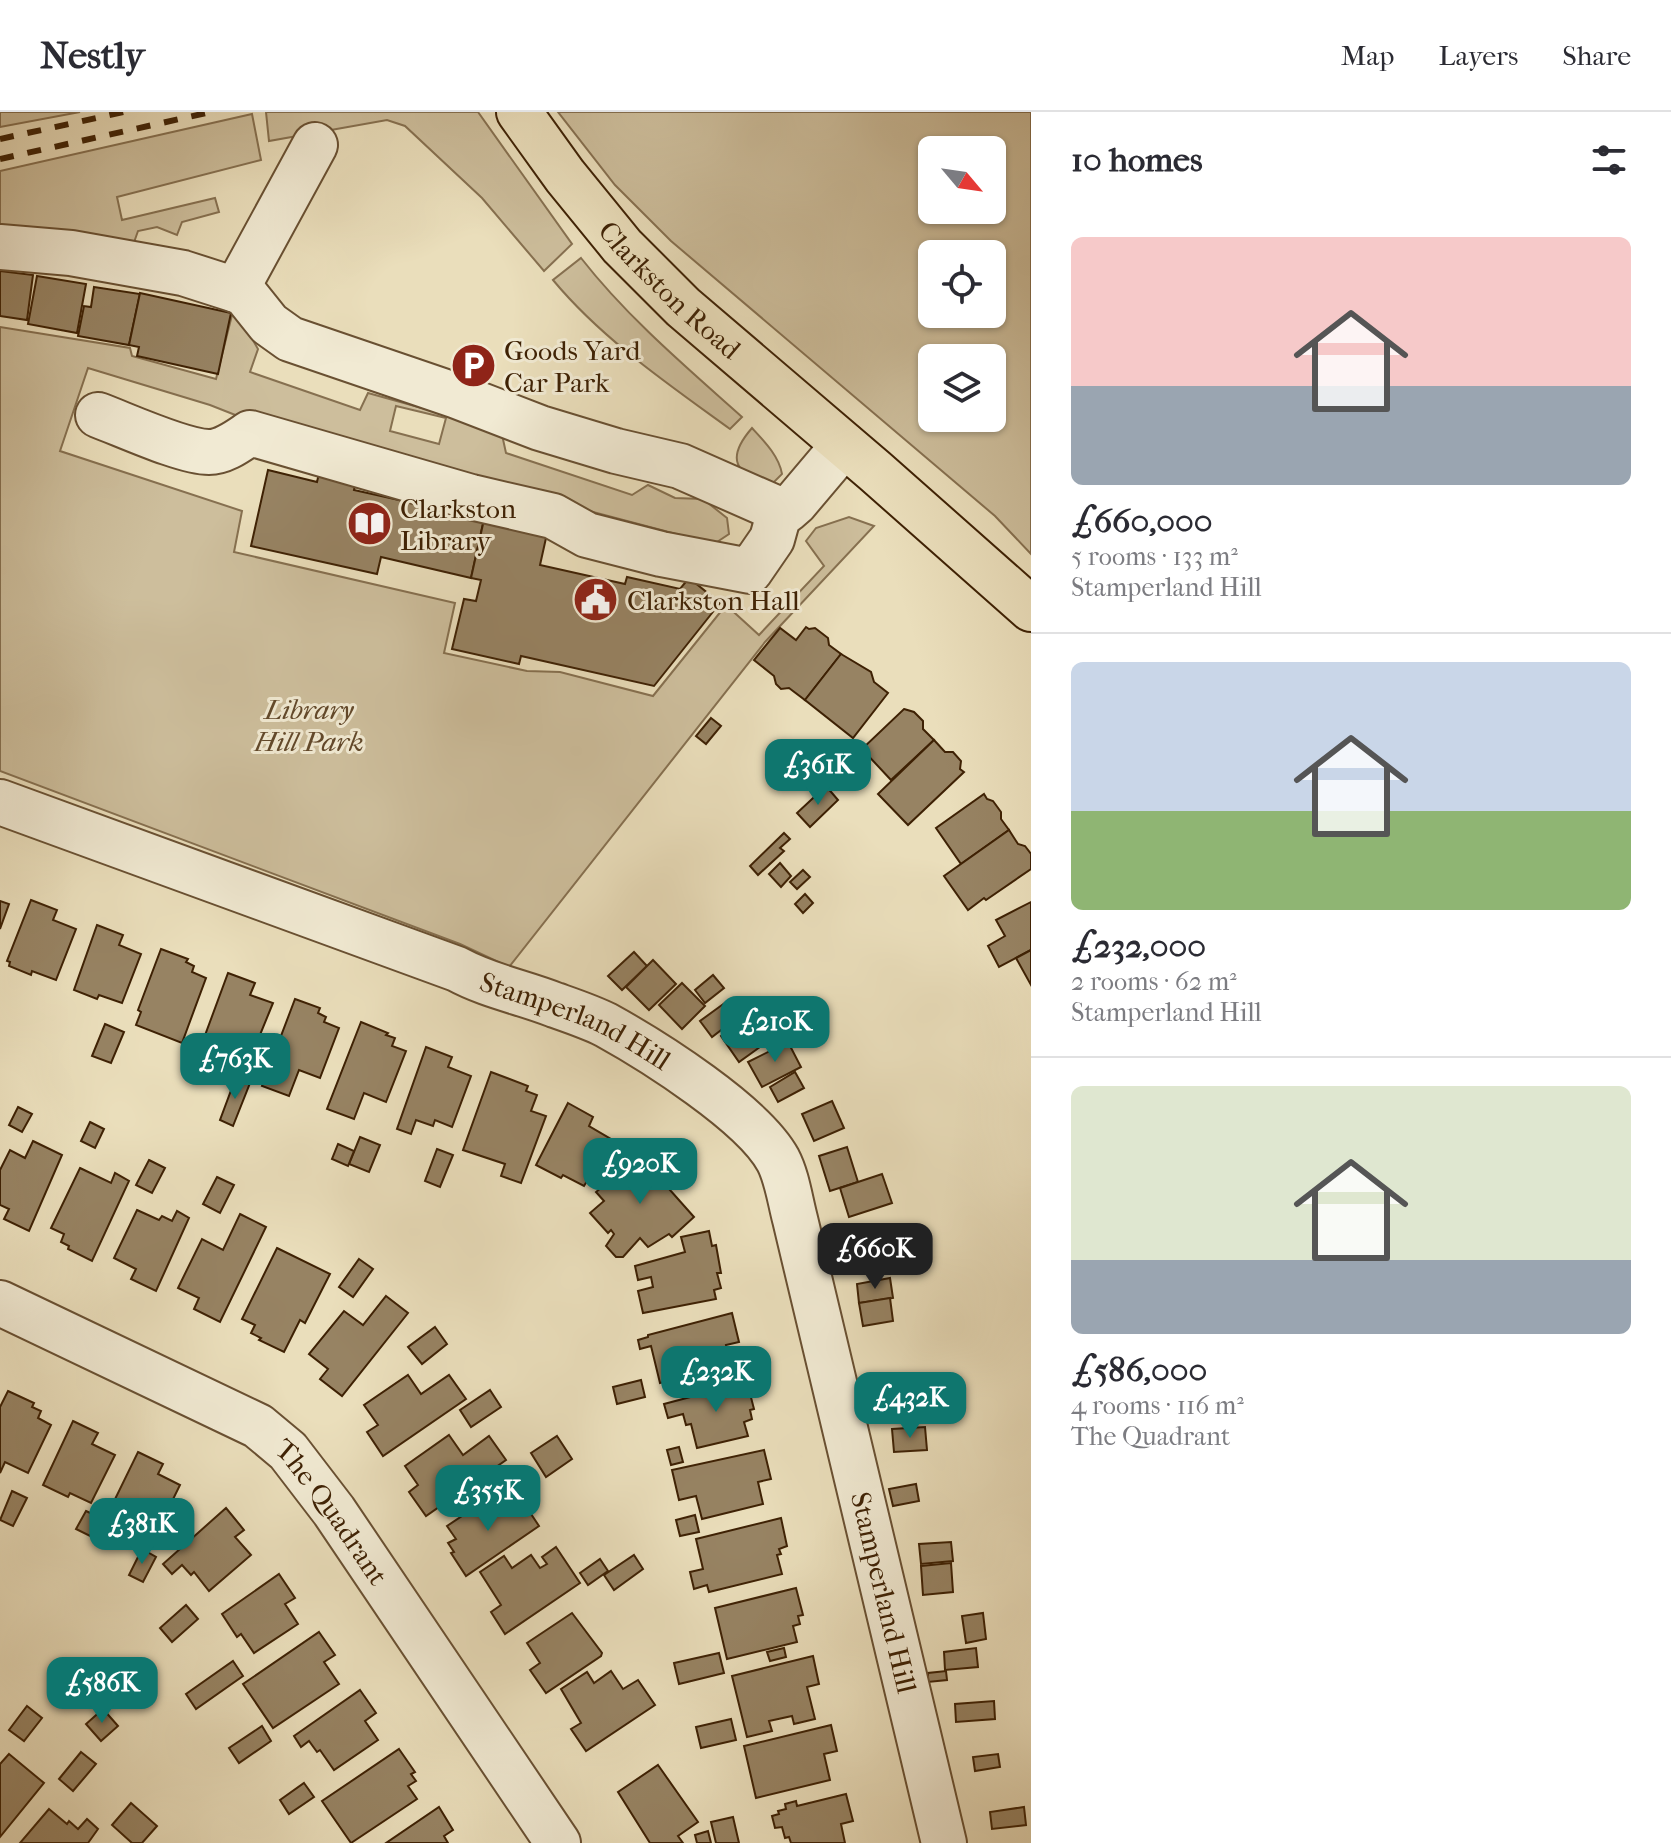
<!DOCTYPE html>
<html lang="en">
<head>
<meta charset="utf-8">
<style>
  :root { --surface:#fff; --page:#f2f2f3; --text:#2b2b33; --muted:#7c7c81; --line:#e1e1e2; --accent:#0f766e }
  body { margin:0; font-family:"IM FELL French Canon",serif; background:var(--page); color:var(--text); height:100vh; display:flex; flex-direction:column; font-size:30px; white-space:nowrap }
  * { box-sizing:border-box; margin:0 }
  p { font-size:26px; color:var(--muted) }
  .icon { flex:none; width:44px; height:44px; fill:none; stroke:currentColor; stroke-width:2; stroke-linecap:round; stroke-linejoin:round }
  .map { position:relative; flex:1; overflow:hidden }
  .details { display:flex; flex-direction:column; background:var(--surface); width:640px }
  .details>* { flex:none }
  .needle { width:52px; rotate:119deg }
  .controls { position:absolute; left:918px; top:24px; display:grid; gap:16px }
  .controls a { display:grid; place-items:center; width:88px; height:88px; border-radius:12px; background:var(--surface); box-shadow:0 2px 6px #0004; font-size:40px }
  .price { position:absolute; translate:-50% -68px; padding:0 18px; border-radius:16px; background:var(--accent); color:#fff; font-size:26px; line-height:52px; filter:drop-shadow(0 2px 4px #0008) }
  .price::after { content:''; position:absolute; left:50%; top:48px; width:24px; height:18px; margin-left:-12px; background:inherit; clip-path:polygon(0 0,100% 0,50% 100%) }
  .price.selected { background:#222; color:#fff }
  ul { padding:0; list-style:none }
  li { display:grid; align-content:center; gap:16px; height:424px; padding:0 40px }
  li+li { border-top:2px solid var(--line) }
  li span { display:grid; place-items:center; height:248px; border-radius:12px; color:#555 }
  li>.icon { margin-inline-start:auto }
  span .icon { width:144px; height:144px; fill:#fffc; stroke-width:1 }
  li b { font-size:34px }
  h2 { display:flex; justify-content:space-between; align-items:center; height:96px; padding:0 40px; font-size:34px }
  header { display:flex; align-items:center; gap:48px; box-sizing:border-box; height:112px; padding:0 40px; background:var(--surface); border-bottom:2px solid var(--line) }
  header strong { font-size:38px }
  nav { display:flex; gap:44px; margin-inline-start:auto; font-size:28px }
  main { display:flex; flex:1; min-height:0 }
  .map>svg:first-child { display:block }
  .green { fill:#cdbe9c; stroke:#867050; stroke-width:2; fill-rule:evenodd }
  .building { fill:#978363; stroke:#3e2104; stroke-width:2 }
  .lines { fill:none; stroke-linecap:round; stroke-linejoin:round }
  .minor-casing { stroke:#695032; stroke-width:48 }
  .major-casing { stroke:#3e2104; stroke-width:48 }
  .minor { stroke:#f1ead3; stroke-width:44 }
  .major { stroke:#eadebb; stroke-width:44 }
  .rail { stroke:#3e2104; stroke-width:6; stroke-dasharray:14 14; stroke-linecap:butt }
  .labels { text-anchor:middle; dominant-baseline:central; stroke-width:6; stroke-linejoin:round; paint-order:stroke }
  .street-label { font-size:28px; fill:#3e2104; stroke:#f1ead3 }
  .poi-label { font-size:28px; fill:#3e2104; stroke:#f1ead3; text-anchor:start }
  .park-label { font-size:28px; font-style:italic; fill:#62482a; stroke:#f1ead3 }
</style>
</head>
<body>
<header>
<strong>Nestly</strong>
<nav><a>Map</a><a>Layers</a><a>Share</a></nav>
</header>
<main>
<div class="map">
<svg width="1031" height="1731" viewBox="0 0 1031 1731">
  <rect width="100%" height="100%" fill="#eadebb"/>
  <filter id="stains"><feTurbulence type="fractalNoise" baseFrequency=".0025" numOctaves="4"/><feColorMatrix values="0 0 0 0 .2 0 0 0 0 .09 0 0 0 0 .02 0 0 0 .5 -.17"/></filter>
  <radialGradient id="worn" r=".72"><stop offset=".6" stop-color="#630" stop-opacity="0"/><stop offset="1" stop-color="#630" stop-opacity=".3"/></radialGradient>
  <g class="green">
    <polygon points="0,0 80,0 0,15"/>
    <polygon points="266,0 478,0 572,132 544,159 482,86 405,14 387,8 269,29"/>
    <path d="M558,0H1031V442L995,404L671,129L615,73ZM932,38H992V98H932ZM932,142H992V202H932ZM932,246H992V306H932Z"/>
    <polygon points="252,2 261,48 117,85 122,108 215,86 219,100 182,110 177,123 157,115 138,119 132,136 0,117 0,59"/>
    <path d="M581,146C627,205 686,255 742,305L730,317C668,272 602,227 553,168Z"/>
    <path d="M234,195L258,237L250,260L360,298L368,281L501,318L506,341L632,383L648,373L675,386L703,387L727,406L729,422L714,432L253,310L210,293L88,256L60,339L242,399L234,440L455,491L444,541L527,559L560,560L653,584L726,493L759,523L824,454L806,429L816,416L849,405L874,414L765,530L509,855L460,832L0,659V215L130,236L132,244L216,267ZM396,294L446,306L439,332L390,319Z"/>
    <path d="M752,316C764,329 779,344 782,362L773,371C735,364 725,347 752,316Z"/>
  </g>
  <g class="building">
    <polygon points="0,159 33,163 27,208 0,204"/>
    <polygon points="37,164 86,172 77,221 28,212"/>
    <polygon points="94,175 140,182 129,233 78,224 84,194 91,195"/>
    <polygon points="140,181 231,201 218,262 137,244 139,235 129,233"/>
    <polygon points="320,357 357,366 354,378 484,407 471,466 381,445 377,462 251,434 268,358 317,370"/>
    <polygon points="485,403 548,417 540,453 625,472 627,465 680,477 689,466 720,491 654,574 521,544 519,552 452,537 464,487 476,489 481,468 471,466"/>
    <polygon points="806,515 809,517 815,516 828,526 829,533 841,542 805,588 789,576 781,577 776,572 774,564 754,548 780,516 796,528"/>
    <polygon points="841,542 871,560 874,570 888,581 853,626 805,588"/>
    <polygon points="904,597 914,600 923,609 923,617 934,628 891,668 862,637"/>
    <polygon points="711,606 721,614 706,632 696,624"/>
    <polygon points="934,628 945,640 953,640 961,649 960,657 964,660 908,713 878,682"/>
    <polygon points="826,674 838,688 810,715 797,701"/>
    <polygon points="984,682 987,687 993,689 1001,700 1001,707 1009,718 961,752 936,716"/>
    <polygon points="1009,718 1018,732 1025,734 1031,742 1031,757 986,788 984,786 968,798 944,764"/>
    <polygon points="784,721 790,727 780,736 784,739 758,763 750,754"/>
    <polygon points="780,751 791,764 781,775 769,762"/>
    <polygon points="803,758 810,765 797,777 790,770"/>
    <polygon points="805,782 813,791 803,801 795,792"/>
    <polygon points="31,788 57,798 53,808 76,817 56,868 32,859 31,863 9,854 10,850 7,849"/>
    <polygon points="0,789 9,792 0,817"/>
    <polygon points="1031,790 1031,838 999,855 988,834 1005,824 996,808"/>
    <polygon points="97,813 123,823 119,833 141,842 122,891 99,883 97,887 74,878"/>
    <polygon points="161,837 188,847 186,850 194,854 192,860 206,866 182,931 136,913 141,900 138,898"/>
    <polygon points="1031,838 1031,873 1016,846"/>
    <polygon points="634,840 647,854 622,878 608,864"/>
    <polygon points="653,848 676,872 649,898 626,875"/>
    <polygon points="228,861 255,871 250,883 273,891 244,962 221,953 228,935 218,932 213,946 201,941 206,927 204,926"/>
    <polygon points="713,863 724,876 705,891 695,878"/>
    <polygon points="682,871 705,894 682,917 659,893"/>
    <polygon points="295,887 320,896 318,901 326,905 324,910 339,916 320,966 299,958 289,984 262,974"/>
    <polygon points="726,890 738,905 712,925 700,909"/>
    <polygon points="762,894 781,920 739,950 721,924"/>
    <polygon points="361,910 388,921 386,923 395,926 392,934 406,939 386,990 364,981 354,1007 327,997"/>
    <polygon points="105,912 124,920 111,951 92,944"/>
    <polygon points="788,930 801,955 762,975 748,950"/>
    <polygon points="426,935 452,945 448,955 471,964 452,1015 435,1008 433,1014 416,1008 411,1022 397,1017"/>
    <polygon points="491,960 528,974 526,979 537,983 531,999 546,1004 521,1071 501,1064 505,1052 463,1038"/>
    <polygon points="795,960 804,976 778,990 770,975"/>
    <polygon points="236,965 250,971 233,1014 220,1008"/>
    <polygon points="832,989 844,1016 814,1029 802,1002"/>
    <polygon points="568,991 593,1005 589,1014 621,1033 599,1075 587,1069 584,1074 563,1063 561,1066 536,1053"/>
    <polygon points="18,995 32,1002 22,1020 9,1013"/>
    <polygon points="90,1010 104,1017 95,1036 81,1029"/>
    <polygon points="360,1025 380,1033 369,1060 349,1052"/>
    <polygon points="33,1029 62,1043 29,1119 4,1107 9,1097 0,1093 0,1058 10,1038 25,1046"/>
    <polygon points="338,1032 354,1039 348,1054 332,1047"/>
    <polygon points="847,1035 858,1070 830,1079 819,1044"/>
    <polygon points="437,1037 453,1043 440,1075 425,1069"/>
    <polygon points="643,1037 650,1046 653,1043 672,1064 669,1067 675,1073 670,1078 694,1105 672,1125 669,1122 648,1135 640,1126 623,1145 616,1145 606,1134 614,1122 611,1118 608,1121 590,1101 604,1089 596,1080 619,1061 625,1068 631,1063 623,1055"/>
    <polygon points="149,1048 165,1056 152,1081 136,1073"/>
    <polygon points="80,1056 111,1071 115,1061 129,1069 92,1149 68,1137 69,1134 61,1130 64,1122 51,1116"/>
    <polygon points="882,1062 892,1091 849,1105 840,1076"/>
    <polygon points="217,1065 234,1073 220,1101 203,1092"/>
    <polygon points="137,1098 159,1108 162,1104 172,1109 177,1099 189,1106 156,1179 131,1167 136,1157 114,1146"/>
    <polygon points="240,1102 266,1115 220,1210 194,1197 199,1186 178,1176 202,1127 223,1138"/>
    <polygon points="709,1119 712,1134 716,1133 721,1161 717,1161 721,1176 714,1178 716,1187 643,1201 638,1179 653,1175 651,1165 638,1168 635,1154 685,1140 681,1125"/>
    <polygon points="277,1136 330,1162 305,1211 300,1208 284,1240 259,1228 261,1226 251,1221 255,1213 242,1207"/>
    <polygon points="359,1147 373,1157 353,1185 339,1175"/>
    <polygon points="890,1166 893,1186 859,1191 857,1172"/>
    <polygon points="386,1184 408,1201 342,1284 320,1267 328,1257 309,1242 344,1199 363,1213"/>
    <polygon points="890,1186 893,1209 863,1214 859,1191"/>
    <polygon points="732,1201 739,1230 726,1233 732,1256 680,1269 679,1266 660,1271 651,1234 640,1237 638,1228 648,1225 648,1223"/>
    <polygon points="435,1215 447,1232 422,1252 408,1235"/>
    <polygon points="408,1263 421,1282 449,1263 466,1287 383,1344 367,1320 378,1313 364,1293"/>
    <polygon points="910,1263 911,1283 879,1286 878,1265"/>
    <polygon points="641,1268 645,1285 617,1292 613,1275"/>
    <polygon points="747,1270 754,1297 750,1298 752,1307 744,1310 748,1324 697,1336 691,1312 686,1313 683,1302 668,1306 664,1292"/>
    <polygon points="490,1278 501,1295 471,1315 460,1298"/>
    <polygon points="8,1279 34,1291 32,1295 41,1299 38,1306 51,1313 28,1361 5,1350 0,1361 0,1295"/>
    <polygon points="73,1309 98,1321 92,1332 115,1343 91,1391 70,1381 68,1385 43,1373"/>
    <polygon points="925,1315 927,1338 894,1340 892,1317"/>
    <polygon points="449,1323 463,1343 489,1324 506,1348 426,1404 409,1380 418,1373 405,1354"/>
    <polygon points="557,1324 572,1347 546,1365 531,1341"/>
    <polygon points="679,1335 683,1350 671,1353 667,1338"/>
    <polygon points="764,1338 771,1367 758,1370 763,1392 702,1407 696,1384 679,1388 672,1358"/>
    <polygon points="138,1340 163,1352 158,1362 180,1373 156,1422 133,1410 121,1433 98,1422"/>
    <polygon points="916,1372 919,1389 893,1394 889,1377"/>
    <polygon points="12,1379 27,1386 13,1414 0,1408"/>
    <polygon points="492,1384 504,1403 523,1390 539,1414 466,1464 451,1441 454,1440 448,1431 456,1427 447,1414"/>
    <polygon points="226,1396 244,1418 235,1425 251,1443 209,1479 194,1460 191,1463 182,1453 172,1462 163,1452"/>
    <polygon points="86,1399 99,1405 90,1424 76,1417"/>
    <polygon points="695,1403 699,1420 680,1424 676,1408"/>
    <polygon points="781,1406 787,1434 779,1437 781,1442 777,1443 782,1462 709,1480 707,1473 694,1477 690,1460 703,1457 696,1427"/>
    <polygon points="951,1430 953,1449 921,1452 919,1432"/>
    <polygon points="556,1435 580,1471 505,1522 491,1500 501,1493 480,1460 504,1444 512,1456 531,1443 540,1456 547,1452 542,1445"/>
    <polygon points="142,1437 156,1445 143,1470 129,1463"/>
    <polygon points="634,1443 643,1457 614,1478 604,1463"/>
    <polygon points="600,1447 608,1459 588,1473 580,1461"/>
    <polygon points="951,1451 953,1480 923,1483 921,1454"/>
    <polygon points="279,1462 295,1486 285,1492 298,1512 254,1541 241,1522 237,1525 222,1502"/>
    <polygon points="796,1476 803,1503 798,1504 800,1512 793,1514 797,1530 727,1547 715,1496"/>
    <polygon points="186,1493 198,1507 172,1530 160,1516"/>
    <polygon points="572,1501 602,1541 601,1544 546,1581 530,1558 540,1551 527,1531"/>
    <polygon points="983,1501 986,1527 966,1531 962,1504"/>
    <polygon points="319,1520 335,1543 324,1550 339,1572 273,1616 243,1572"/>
    <polygon points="784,1536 786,1545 770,1549 767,1540"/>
    <polygon points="976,1536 978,1555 945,1558 944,1540"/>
    <polygon points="719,1541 724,1561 679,1572 674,1551"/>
    <polygon points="813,1544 819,1572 807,1575 815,1607 794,1612 792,1604 769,1609 772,1619 747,1625 732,1564"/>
    <polygon points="233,1549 243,1564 196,1597 186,1582"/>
    <polygon points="611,1559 623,1577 638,1568 655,1593 586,1639 571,1617 581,1611 561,1577 587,1560 594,1571"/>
    <polygon points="946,1559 947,1568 928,1570 928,1561"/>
    <polygon points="360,1578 376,1601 365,1609 378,1628 334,1658 320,1638 317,1640 309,1629 301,1635 294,1624"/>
    <polygon points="994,1589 995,1607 956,1610 955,1592"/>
    <polygon points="27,1594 42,1606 24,1629 9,1618"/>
    <polygon points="103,1597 118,1614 101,1629 86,1612"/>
    <polygon points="731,1607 736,1628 701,1636 696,1615"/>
    <polygon points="831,1613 837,1639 824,1642 830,1668 756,1686 744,1634"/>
    <polygon points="262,1614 271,1629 239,1651 229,1636"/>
    <polygon points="399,1637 415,1660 411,1662 416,1669 408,1674 417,1687 351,1731 322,1689"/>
    <polygon points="81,1640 96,1652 73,1679 59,1667"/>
    <polygon points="9,1642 44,1671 0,1725 0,1652"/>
    <polygon points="998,1642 1000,1655 975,1659 973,1645"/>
    <polygon points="658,1653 698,1710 678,1724 683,1731 650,1731 618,1680"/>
    <polygon points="304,1671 314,1685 289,1702 280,1688"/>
    <polygon points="846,1682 853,1709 841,1712 845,1731 791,1731 789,1725 785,1726 782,1715 775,1716 772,1704 779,1702 778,1699 786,1697 785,1692 796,1689 797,1694"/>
    <polygon points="131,1691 157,1714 142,1731 132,1731 112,1713"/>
    <polygon points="439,1695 453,1718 444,1724 448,1731 386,1731"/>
    <polygon points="1024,1695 1026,1713 992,1717 990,1700"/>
    <polygon points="49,1697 67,1712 69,1709 78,1717 87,1707 98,1717 88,1731 20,1731"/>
    <polygon points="733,1705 739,1731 716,1731 711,1710"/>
    <polygon points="708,1719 711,1731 697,1731 695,1723"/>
  </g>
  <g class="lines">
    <defs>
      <g id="minor">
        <polyline points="0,135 71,141 183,161 236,178 245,182 269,212 290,227 457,284 540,316 616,339 680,354 780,398 787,398 795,391 844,333"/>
        <polyline points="236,178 315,33"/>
        <path d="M98,303C125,313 183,340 209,340C224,340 238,329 250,321L471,385L553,404L587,423L661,442L750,459L772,427L780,398"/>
        <path id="s1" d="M0,690L457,857C488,874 522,880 555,893C572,899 590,905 606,913C653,939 753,1002 778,1048C787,1065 790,1088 795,1107L944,1731"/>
        <path id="s2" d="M0,1191L258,1314L288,1339L334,1399L558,1731"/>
      </g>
      <g id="major">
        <path id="s3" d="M519,0L565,64L622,134L683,195L875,359L1031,497"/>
      </g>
    </defs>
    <use href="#minor" class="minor-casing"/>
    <use href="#major" class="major-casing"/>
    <use href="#minor" class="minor"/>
    <use href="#major" class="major"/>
    <g class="rail">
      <polyline points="0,27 124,0"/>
      <polyline points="0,47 211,0"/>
    </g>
  </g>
  <defs>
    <symbol id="parking-disc" viewBox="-11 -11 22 22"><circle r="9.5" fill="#8f2418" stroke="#f1ead3"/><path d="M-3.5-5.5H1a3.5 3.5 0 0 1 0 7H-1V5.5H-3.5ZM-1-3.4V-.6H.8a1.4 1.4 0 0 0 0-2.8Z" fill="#fff"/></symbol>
    <symbol id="library-disc" viewBox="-11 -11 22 22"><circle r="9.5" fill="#8f2418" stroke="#f1ead3"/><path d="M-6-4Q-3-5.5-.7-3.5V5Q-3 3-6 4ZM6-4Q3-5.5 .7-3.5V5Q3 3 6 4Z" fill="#fff"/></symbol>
    <symbol id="civic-disc" viewBox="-11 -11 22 22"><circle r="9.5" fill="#8f2418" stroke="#f1ead3"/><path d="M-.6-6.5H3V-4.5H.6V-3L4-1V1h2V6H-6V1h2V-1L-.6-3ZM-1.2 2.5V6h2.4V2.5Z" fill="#fff"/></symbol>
  </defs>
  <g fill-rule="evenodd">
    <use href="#parking-disc" x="448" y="228" width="51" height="51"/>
    <use href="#library-disc" x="344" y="386" width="51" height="51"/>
    <use href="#civic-disc" x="570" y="462" width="51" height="51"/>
  </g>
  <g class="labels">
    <g class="street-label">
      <text stroke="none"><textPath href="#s3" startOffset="234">Clarkston Road</textPath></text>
      <text stroke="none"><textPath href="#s1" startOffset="616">Stamperland Hill</textPath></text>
      <text stroke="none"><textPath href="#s2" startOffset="400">The Quadrant</textPath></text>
      <text stroke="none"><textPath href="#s1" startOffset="1312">Stamperland Hill</textPath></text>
    </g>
    <g class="poi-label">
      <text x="504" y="238">Goods Yard<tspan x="504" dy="32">Car Park</tspan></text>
      <text x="400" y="396">Clarkston<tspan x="400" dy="32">Library</tspan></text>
      <text x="627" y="488">Clarkston Hall</text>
    </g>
    <g class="park-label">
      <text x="309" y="597">Library<tspan x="309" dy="32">Hill Park</tspan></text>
    </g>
  </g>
  <rect width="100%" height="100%" filter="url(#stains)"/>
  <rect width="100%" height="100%" fill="url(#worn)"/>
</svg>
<div class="controls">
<a><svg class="needle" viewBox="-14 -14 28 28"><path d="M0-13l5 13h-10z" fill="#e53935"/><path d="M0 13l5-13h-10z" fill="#7c7c81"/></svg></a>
<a><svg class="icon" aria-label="locate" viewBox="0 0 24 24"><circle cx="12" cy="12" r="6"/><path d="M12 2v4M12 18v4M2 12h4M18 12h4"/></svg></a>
<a><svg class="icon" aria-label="layers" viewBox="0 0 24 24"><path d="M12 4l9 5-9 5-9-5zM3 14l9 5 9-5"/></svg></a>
</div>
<b class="price" style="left:818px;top:695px">£361K</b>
<b class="price" style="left:775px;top:952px">£210K</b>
<b class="price" style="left:235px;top:989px">£763K</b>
<b class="price" style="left:640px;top:1094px">£920K</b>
<b class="price selected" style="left:875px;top:1179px">£660K</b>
<b class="price" style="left:716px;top:1302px">£232K</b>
<b class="price" style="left:910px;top:1328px">£432K</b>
<b class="price" style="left:488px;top:1421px">£355K</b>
<b class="price" style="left:142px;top:1454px">£381K</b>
<b class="price" style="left:102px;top:1613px">£586K</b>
</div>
<section class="details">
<h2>10 homes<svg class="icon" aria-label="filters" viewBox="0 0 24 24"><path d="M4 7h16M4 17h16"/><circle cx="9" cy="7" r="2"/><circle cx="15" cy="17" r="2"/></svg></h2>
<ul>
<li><span style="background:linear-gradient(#f6c9c9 60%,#9aa5b1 0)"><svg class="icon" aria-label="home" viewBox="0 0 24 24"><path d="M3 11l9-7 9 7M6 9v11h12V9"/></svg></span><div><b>£660,000</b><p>5 rooms · 133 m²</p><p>Stamperland Hill</p></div></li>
<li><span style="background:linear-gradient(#c9d6e8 60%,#8fb573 0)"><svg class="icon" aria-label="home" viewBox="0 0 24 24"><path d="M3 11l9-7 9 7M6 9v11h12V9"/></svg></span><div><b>£232,000</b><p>2 rooms · 62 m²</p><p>Stamperland Hill</p></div></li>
<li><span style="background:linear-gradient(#dfe7d0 70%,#9aa5b1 0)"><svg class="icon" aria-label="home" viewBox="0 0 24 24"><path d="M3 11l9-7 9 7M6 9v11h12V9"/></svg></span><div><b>£586,000</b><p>4 rooms · 116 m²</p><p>The Quadrant</p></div></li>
</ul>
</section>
</main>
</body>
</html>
